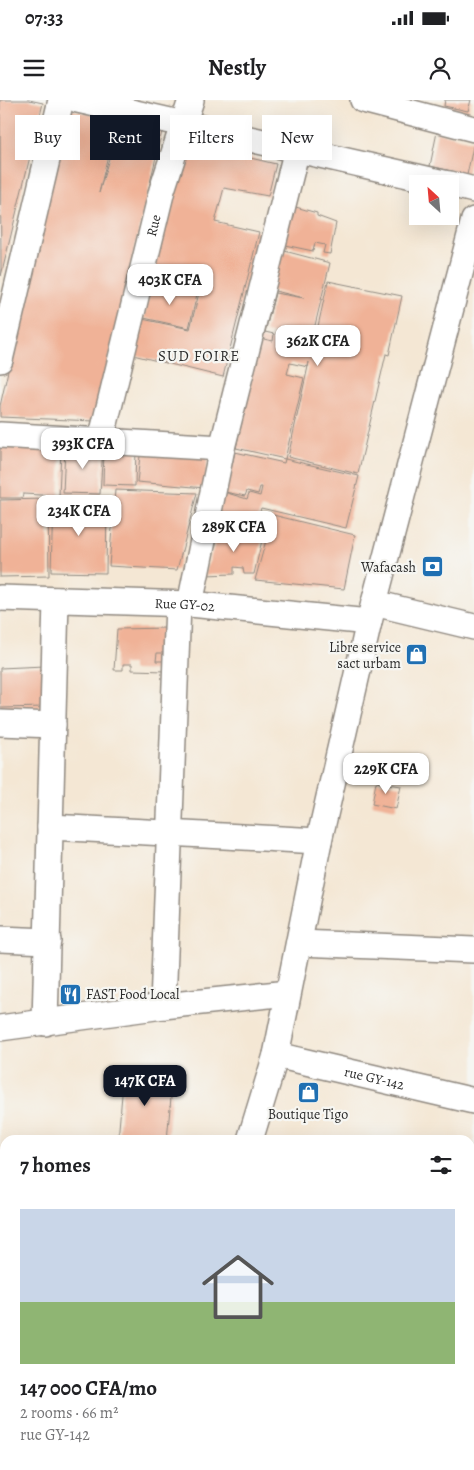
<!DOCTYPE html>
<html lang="en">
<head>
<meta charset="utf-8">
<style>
  :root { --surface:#fff; --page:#f6f6f6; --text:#202124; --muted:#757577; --accent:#111827 }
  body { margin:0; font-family:Alegreya,serif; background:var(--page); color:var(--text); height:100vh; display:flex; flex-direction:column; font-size:19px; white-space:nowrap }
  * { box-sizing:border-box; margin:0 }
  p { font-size:16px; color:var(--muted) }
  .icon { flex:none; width:28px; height:28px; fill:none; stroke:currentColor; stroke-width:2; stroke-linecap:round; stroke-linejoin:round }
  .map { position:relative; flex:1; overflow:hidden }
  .side { position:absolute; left:0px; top:1035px; width:475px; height:335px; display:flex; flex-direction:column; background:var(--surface); border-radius:15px 15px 0 0; box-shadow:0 5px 20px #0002 }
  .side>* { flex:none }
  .guide { position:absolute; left:15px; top:15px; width:445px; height:45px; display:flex; gap:10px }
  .needle { width:32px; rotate:334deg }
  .tools { position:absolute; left:409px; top:75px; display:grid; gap:10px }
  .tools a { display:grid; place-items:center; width:50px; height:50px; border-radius:0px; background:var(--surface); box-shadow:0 5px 20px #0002; font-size:25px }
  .price { position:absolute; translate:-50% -42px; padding:0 11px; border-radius:10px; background:#fff; color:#222; font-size:16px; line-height:32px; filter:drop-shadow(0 1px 2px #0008) }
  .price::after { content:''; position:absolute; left:50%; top:30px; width:15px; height:11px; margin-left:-8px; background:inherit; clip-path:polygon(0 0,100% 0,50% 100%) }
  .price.on { background:var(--accent); color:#fff }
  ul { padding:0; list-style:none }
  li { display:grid; align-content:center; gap:10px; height:265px; padding:0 20px }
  li span { display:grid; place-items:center; height:155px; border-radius:0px; color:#555 }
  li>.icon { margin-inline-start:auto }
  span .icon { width:90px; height:90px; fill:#fffc; stroke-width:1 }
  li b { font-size:21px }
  h2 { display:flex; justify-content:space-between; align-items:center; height:60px; padding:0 20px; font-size:21px }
  .pill { padding:0 18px; border-radius:0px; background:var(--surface); box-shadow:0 5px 20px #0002; font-size:18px; line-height:45px }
  .pill.on { background:var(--accent); color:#fff }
  .status { display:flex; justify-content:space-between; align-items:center; height:35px; padding:0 25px; background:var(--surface); direction:ltr }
  .status svg { height:14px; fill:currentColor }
  header { display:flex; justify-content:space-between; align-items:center; height:65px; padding:0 20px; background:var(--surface); font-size:22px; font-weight:700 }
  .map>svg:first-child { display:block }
  .green { fill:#9bce7e; stroke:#637c54 }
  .building { fill:#f0b297; fill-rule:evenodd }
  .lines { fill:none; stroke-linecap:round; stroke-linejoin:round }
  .minor-casing { stroke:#908980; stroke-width:28 }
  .minor { stroke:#fff; stroke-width:25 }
  .labels { text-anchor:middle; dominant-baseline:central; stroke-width:4.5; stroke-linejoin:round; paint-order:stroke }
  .street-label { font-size:14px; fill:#2b2b2b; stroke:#f6f6f2 }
  .poi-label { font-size:14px; fill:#2b2b2b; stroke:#f6f6f2; text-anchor:end }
  .neighbourhood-label { font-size:15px; letter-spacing:1px; fill:#2b2b2b; stroke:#f6f6f2 }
</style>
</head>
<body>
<div class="status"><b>07:33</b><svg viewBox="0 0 49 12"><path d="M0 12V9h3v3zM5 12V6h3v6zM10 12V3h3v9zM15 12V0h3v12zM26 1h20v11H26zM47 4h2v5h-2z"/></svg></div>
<header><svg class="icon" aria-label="menu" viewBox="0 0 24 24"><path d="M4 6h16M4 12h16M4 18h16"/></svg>Nestly<svg class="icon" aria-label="person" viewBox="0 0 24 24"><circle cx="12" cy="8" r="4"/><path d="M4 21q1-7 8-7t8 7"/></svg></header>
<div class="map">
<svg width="474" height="1370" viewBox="0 0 474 1370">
  <rect width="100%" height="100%" fill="#f6f6f2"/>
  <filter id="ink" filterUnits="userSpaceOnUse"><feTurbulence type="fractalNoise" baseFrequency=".02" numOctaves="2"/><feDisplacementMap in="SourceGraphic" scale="10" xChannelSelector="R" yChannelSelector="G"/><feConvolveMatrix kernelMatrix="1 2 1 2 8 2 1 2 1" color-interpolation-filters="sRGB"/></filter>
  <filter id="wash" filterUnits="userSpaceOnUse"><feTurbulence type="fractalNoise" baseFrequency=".0096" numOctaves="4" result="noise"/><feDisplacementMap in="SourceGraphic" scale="20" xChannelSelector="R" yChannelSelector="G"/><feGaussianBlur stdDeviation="1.12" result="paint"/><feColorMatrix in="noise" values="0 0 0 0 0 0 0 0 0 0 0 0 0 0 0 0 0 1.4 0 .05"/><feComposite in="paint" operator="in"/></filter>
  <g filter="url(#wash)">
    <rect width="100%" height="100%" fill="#f4e7d4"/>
    <polygon class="green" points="0,1057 5,1057 5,1147 0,1146"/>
    <g id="blocks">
      <g class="building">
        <polygon points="0,0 29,0 43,3 1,176"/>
        <polygon points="445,0 471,0 468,11 444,6"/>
        <path d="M68,9L162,31L95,321L0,317V306ZM108,55H110L99,93Z"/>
        <polygon points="437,32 474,42 467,75 430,66"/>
        <polygon points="182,42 276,64 268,96 224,88 215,122 259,132 223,277 133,255 142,219 190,229 199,193 151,182"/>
        <polygon points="292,106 317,113 317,116 336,123 330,154 323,153 325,145 315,143 313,151 280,144"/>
        <polygon points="277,149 330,163 311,242 296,238 297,234 292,233 291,239 314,244 328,181 402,196 389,255 386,254 358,374 288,357 309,262 308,267 290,263 287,274 304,278 285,359 236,348 259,238 273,241 274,234 265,232 275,193 304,198 267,189"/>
        <polygon points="152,184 197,194 189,228 144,218"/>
        <polygon points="0,346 61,349 59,396 23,394 22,398 0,398"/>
        <polygon points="65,346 103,347 100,394 63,393"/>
        <polygon points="104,347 136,348 135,386 103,385"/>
        <polygon points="141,347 208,353 205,388 137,382"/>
        <polygon points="235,352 284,363 285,359 359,376 346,428 261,408 254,430 216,419 224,392 247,399 249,393 260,396 262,387 260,387 258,394 247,391 245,396 225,392"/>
        <polygon points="115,390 197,393 177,470 109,466"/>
        <polygon points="48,399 49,476 0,477 0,400"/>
        <polygon points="53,401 107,402 106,473 51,472"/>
        <polygon points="273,415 355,435 344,489 255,480"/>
        <polygon points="220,427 263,436 254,474 244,474 243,468 234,467 234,474 205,475"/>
        <polygon points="167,528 166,553 157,553 156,561 166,561 165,571 132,570 132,564 123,564 123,570 114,570 117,529"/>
        <polygon points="45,566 46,607 0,608 0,568"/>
        <polygon points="376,682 401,686 396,709 372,704"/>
        <polygon points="124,972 173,976 167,1040 118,1040"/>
        <polygon points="214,1365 301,1365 299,1370 212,1370"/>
      </g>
    </g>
  </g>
  <g filter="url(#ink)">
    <use href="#blocks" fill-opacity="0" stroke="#908980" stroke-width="1"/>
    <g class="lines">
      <defs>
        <g id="minor">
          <polyline points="78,0 448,84"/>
          <polyline points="363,0 474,29"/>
          <polyline points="450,84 474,90"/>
          <polyline points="0,260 61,0"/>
          <polyline points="0,335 222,348"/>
          <path id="s1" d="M101,340L162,90L191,0"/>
          <path id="s2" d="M0,498L190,504L369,522"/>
          <polyline points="374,503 474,527"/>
          <polyline points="190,504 222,348 297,49"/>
          <polyline points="0,623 53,625"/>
          <polyline points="50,727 319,741"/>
          <polyline points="0,839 48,841"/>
          <polyline points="299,843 474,850"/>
          <polyline points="163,906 178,504"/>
          <polyline points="45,923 56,500"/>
          <polyline points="0,928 163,906 288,893"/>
          <path id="s3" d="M276,955L474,1001"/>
          <polyline points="250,1040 276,955 319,741 369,522 474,120"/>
          <polyline points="470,1147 474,1147"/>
          <polyline points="0,1151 5,1152"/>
          <polyline points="470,1252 474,1256"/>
          <polyline points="470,1297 474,1291"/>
          <polyline points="164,1370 165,1365"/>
          <polyline points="421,1370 424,1365"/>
        </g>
      </defs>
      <use href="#minor" class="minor-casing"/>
      <use href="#minor" class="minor"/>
    </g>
  </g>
  <defs>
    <symbol id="bank-square" viewBox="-11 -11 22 22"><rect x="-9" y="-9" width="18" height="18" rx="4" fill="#1f6fb2" stroke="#f6f6f2"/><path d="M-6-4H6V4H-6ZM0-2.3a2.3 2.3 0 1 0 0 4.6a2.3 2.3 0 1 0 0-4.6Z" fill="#fff"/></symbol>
    <symbol id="shop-square" viewBox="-11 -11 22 22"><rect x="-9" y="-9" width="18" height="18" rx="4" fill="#1f6fb2" stroke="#f6f6f2"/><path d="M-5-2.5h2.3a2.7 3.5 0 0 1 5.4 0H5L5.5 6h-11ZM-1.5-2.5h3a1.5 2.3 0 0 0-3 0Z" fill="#fff"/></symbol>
    <symbol id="restaurant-square" viewBox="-11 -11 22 22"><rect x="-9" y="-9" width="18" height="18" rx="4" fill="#1f6fb2" stroke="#f6f6f2"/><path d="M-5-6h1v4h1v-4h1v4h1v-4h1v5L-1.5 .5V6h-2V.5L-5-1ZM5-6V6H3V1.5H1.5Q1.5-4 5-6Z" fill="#fff"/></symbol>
  </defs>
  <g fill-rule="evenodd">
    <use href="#bank-square" x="420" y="454" width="25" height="25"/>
    <use href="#shop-square" x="404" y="542" width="25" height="25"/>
    <use href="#restaurant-square" x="58" y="882" width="25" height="25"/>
    <use href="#shop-square" x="296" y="980" width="25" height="25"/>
  </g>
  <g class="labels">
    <g class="street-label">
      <text stroke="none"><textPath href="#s1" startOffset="221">Rue</textPath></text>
      <text stroke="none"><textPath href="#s2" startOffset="185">Rue GY-02</textPath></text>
      <text stroke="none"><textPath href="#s3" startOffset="101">rue GY-142</textPath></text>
    </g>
    <g class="poi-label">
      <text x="416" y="467">Wafacash</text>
      <text x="401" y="547">Libre service<tspan x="401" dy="16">sact urbam</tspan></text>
      <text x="86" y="894" text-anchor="start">FAST Food Local</text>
      <text x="308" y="1014" text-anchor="middle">Boutique Tigo</text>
    </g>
    <g class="neighbourhood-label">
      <text x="199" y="256">SUD FOIRE</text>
    </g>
  </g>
</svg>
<div class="tools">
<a><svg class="needle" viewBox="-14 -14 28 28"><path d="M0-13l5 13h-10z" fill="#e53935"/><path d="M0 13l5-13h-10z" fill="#757577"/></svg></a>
</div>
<b class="price" style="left:170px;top:206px">403K CFA</b>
<b class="price" style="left:318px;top:267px">362K CFA</b>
<b class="price" style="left:83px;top:370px">393K CFA</b>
<b class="price" style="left:79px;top:437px">234K CFA</b>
<b class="price" style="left:234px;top:453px">289K CFA</b>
<b class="price" style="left:386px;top:695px">229K CFA</b>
<b class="price on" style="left:145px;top:1007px">147K CFA</b>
<div class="guide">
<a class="pill">Buy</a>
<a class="pill on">Rent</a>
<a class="pill">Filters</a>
<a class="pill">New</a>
</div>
<section class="side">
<h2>7 homes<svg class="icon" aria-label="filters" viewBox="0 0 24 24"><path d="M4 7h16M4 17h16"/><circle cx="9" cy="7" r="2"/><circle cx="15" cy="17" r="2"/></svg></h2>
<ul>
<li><span style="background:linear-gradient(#c9d6e8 60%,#8fb573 0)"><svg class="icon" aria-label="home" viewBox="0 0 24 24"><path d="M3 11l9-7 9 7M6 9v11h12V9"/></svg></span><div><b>147 000 CFA/mo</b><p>2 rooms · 66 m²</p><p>rue GY-142</p></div></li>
</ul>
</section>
</div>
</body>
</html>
